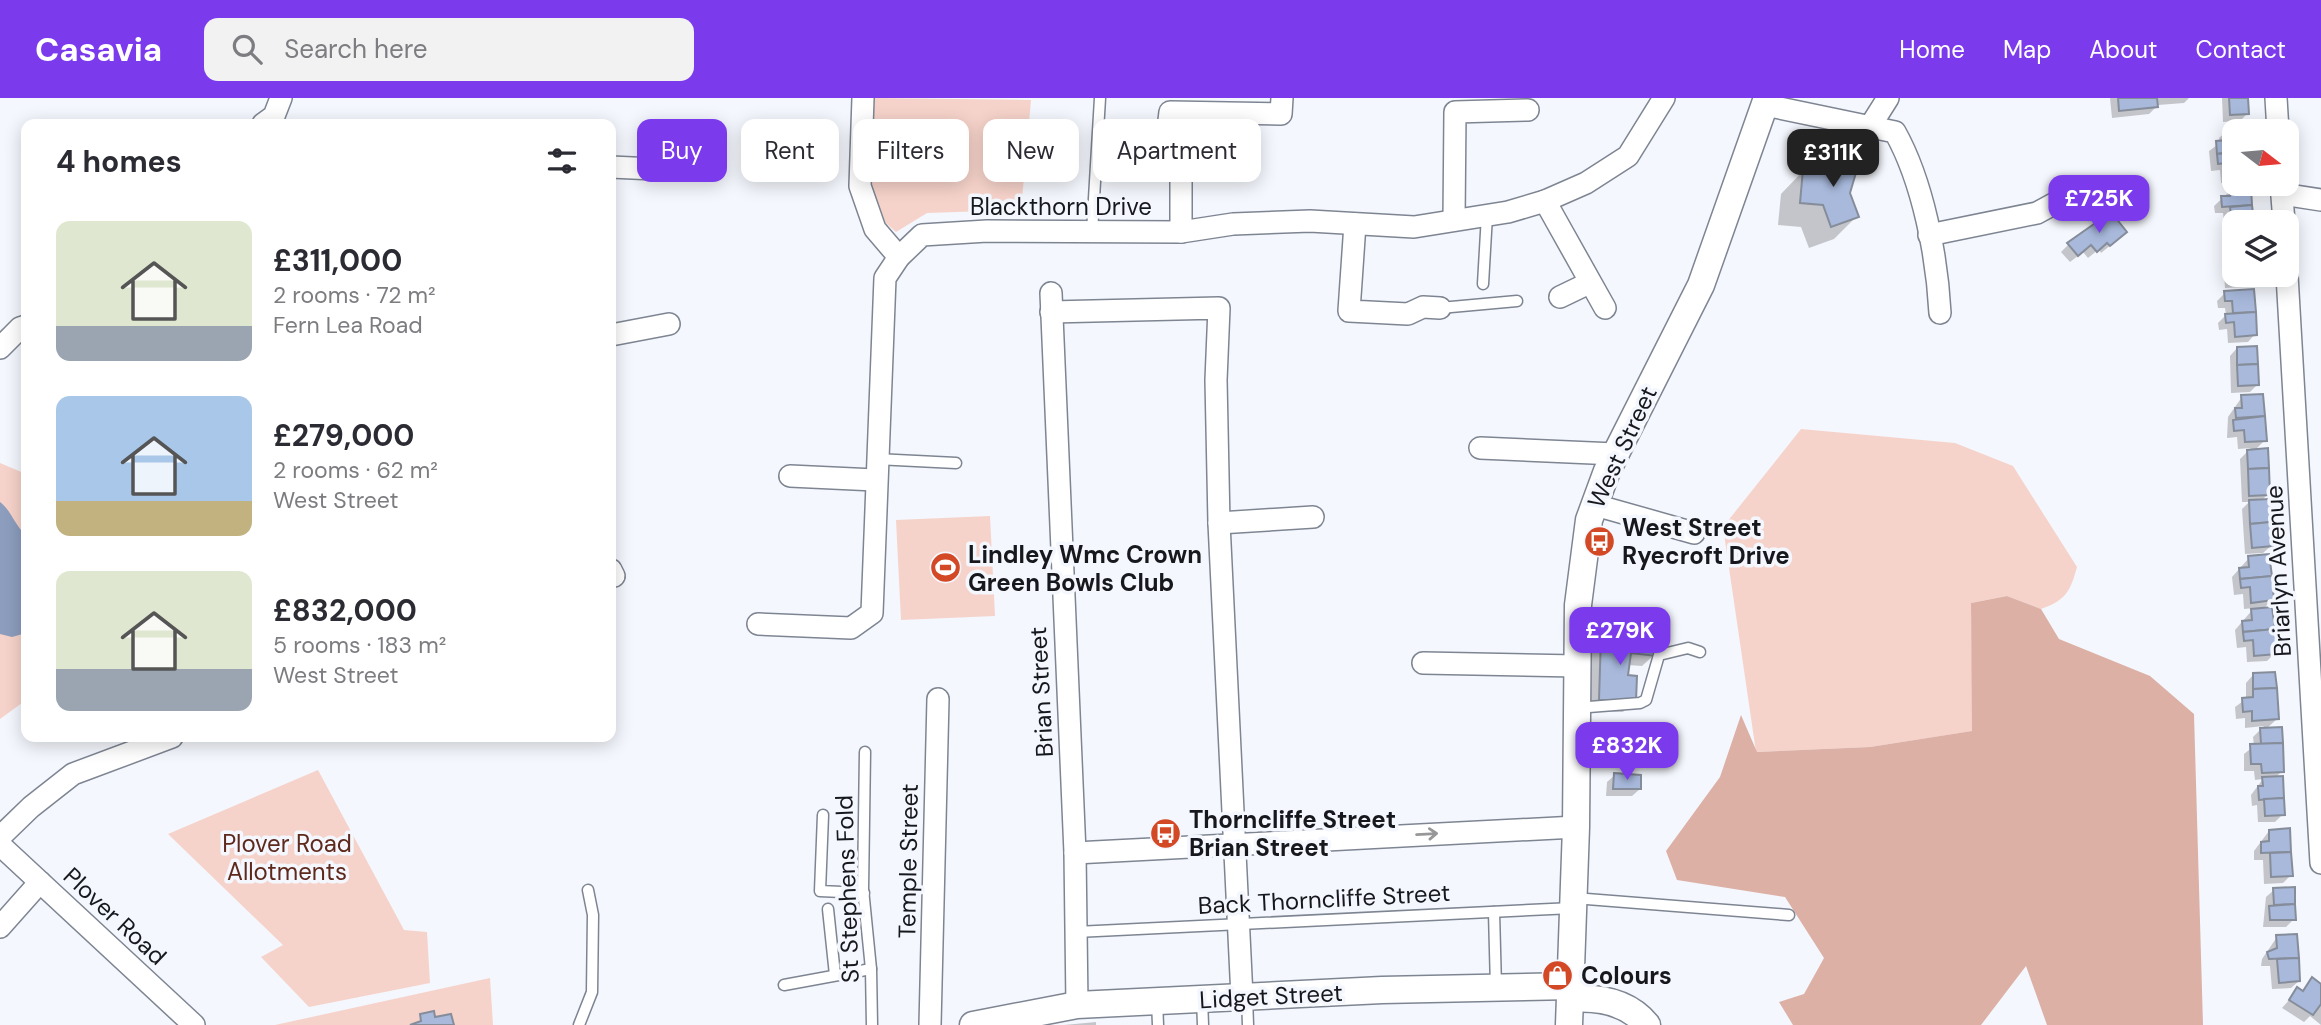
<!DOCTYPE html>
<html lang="en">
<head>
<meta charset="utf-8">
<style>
  :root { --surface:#fff; --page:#f2f2f3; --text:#2b2b33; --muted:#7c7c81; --accent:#7c3aed }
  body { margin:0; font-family:"DM Sans",sans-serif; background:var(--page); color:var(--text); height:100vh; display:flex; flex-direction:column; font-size:26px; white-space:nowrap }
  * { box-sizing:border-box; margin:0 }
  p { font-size:23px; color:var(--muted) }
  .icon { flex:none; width:38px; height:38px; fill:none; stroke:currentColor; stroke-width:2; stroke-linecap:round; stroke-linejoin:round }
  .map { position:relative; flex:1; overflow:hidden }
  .sheet { position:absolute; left:21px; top:21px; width:595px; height:623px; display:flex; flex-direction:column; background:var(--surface); border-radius:14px; box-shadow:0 4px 18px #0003 }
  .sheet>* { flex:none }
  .hud { position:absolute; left:637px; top:21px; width:665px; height:63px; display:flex; gap:14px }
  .needle { width:46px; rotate:106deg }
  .fabs { position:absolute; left:2222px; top:21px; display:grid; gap:14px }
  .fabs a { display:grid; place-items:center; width:77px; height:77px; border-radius:14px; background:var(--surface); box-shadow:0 4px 18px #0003; font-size:35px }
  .price { position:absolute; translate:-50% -60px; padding:0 16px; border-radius:14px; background:var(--accent); color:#fff; font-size:23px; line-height:46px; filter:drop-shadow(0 2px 4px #0008) }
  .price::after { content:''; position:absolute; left:50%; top:42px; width:21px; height:16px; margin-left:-10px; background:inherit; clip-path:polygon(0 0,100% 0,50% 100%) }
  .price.active { background:#222; color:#fff }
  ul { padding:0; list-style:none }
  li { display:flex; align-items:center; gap:21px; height:175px; padding:0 35px }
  li span { display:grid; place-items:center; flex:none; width:196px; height:140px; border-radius:14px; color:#555 }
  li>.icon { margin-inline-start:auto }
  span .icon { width:84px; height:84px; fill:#fffc; stroke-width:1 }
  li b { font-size:30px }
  h2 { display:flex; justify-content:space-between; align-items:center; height:84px; padding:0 35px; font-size:30px }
  .pill { padding:0 24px; border-radius:14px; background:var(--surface); box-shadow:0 4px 18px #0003; font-size:24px; line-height:63px }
  .pill.active { background:var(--accent); color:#fff }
  header { display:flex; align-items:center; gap:42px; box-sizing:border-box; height:98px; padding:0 35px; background:var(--accent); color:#fff }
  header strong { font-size:33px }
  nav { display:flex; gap:38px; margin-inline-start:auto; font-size:24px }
  .search { width:490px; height:63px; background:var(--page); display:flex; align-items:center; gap:18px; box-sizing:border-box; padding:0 24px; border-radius:14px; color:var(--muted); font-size:26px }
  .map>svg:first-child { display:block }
  .green { fill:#f6d3ca }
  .forest { fill:#dcb0a5 }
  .water { fill:#8c9dbe }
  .shadow { fill:#0003 }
  .building { fill:#a8b9dc; stroke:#868d9a; stroke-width:2 }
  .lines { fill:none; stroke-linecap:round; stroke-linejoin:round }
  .service-casing { stroke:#7e8592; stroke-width:13 }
  .minor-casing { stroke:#7e8592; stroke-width:24 }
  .tertiary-casing { stroke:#7e8592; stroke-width:29 }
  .service { stroke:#fff; stroke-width:10 }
  .minor { stroke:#fff; stroke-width:21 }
  .tertiary { stroke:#fff; stroke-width:26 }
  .oneway { stroke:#969799 }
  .labels { text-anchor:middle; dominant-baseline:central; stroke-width:7; stroke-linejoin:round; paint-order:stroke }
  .street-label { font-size:24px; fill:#16181d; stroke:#f4f7fd }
  .poi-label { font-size:24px; font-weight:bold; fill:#16181d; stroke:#f4f7fd; text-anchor:start }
  .park-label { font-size:24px; fill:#5e281b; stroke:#f4f7fd }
</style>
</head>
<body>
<header>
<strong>Casavia</strong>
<div class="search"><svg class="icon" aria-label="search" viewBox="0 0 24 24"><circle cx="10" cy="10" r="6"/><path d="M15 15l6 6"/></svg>Search here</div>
<nav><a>Home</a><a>Map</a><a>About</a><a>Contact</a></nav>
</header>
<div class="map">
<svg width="2321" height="927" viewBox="0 0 2321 927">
  <rect width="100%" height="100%" fill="#f4f7fd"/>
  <g class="green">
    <polygon points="874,0 1031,2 1021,112 927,115 896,134 878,118 869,97 873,79"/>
    <path d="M1801,331L1955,345L2013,368L2077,469C2070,494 2066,502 2041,511L2007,498L1971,505L1973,633L1870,649L1756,654L1723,429Z"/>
    <polygon points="0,365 26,376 26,602 0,621"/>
    <polygon points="990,418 995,518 901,522 896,422"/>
    <polygon points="318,672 404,832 427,834 430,885 309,909 261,859 283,847 168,736"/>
    <polygon points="490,880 493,927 275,927"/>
  </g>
  <polygon class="forest" points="2007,498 2041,511 2059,541 2150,578 2194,616 2203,927 2047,927 2026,868 1981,927 1793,927 1779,904 1804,896 1824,860 1785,799 1677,782 1666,753 1720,679 1741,617 1757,654 1870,649 1972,633 1971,505"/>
  <path class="water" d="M0,404C11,412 15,428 26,437V535L12,539L0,536Z"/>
  <g class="shadow">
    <polygon points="2110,0 2189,0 2184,5 2158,7 2149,16 2112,20"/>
    <polygon points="2222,0 2247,0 2248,15 2240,23 2223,24"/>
    <polygon points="2246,31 2235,33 2235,84 2221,85 2220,72 2211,73 2209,53 2220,45 2219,40 2227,33"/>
    <polygon points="1837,54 1857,118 1834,141 1809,150 1801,129 1778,127 1781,96 1803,73 1817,74"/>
    <polygon points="2250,91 2252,123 2235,124 2235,132 2225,133 2223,115 2215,115 2214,108 2230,93"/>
    <polygon points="2229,138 2235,177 2252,177 2252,181 2245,189 2225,190 2222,146"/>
    <polygon points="2117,142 2101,155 2099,151 2088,160 2083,154 2070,164 2061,154 2069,146"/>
    <polygon points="2253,193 2255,236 2248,244 2228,245 2227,231 2219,232 2218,225 2226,217 2225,210 2218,210 2217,203 2225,195"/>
    <polygon points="2237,250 2257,287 2250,294 2231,295 2230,258"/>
    <polygon points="2262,298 2265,342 2254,353 2268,396 2261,403 2271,448 2263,455 2245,456 2242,411 2249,404 2242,404 2240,361 2251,350 2238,351 2237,339 2227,340 2228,319 2242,299"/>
    <polygon points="2249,460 2272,502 2262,512 2275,555 2267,563 2247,564 2246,549 2237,550 2235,532 2254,510 2244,511 2243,496 2234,497 2232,479"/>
    <polygon points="1601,540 1654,557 1642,568 1628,567 1627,578 1634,602 1623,614 1588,613 1590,551"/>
    <polygon points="2253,577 2277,621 2266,631 2282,673 2275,680 2283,716 2275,724 2258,724 2257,707 2252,708 2251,697 2263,681 2255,682 2254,673 2244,673 2244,656 2254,648 2253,639 2264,628 2245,630 2245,620 2236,621 2235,609 2246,601 2246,585"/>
    <polygon points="1615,677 1640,691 1632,698 1606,698 1607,684"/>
    <polygon points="2288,732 2291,777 2283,785 2264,786 2263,762 2254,762 2254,753 2269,733"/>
    <polygon points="2293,791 2294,821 2286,829 2263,829 2266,799 2274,792"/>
    <polygon points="2296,838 2299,883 2291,890 2272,891 2270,868 2261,868 2262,861 2277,839"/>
    <polygon points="2312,881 2321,888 2321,927 2310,918 2304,924 2282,910 2298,892 2301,894"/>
    <polygon points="1096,924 1096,927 1064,927"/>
  </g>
  <g class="building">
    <polygon points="2118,0 2157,0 2158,9 2119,13"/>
    <polygon points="2229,0 2248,0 2249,16 2230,17"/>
    <polygon points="2248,29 2248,33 2235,33 2235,54 2217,56 2216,43 2227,42 2226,31"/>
    <polygon points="1837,52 1860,61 1850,95 1859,119 1831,129 1823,107 1800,105 1803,71 1828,73"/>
    <polygon points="2235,54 2235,78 2228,78 2227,65 2218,66 2217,56"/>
    <polygon points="2251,89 2252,107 2222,109 2221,98 2230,98 2229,91"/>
    <polygon points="2252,107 2254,124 2232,126 2230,109"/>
    <polygon points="2111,114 2127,134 2110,148 2107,145 2097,154 2091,147 2078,158 2067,145"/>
    <polygon points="2228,136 2235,136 2235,160 2230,160"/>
    <polygon points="2230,160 2235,160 2235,177 2254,177 2254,182 2232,183"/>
    <polygon points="2254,191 2256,214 2233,215 2232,203 2225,203 2224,193"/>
    <polygon points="2256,214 2257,237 2235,239 2234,224 2226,225 2225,216"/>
    <polygon points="2257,248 2258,266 2237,267 2237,249"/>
    <polygon points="2258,266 2259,287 2238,288 2237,267"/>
    <polygon points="2263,296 2265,318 2236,320 2235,310 2242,310 2241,297"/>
    <polygon points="2265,318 2267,343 2245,344 2244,332 2234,333 2233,322"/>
    <polygon points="2268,350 2269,370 2248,371 2247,352"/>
    <polygon points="2269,370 2270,397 2249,398 2248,371"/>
    <polygon points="2270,401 2271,424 2250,426 2249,402"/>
    <polygon points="2271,424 2273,448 2252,450 2250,426"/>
    <polygon points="2269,456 2272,478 2240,481 2239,470 2249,469 2248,458"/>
    <polygon points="2272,478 2274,502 2251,505 2250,489 2241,490 2240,481"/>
    <polygon points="2272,509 2275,531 2243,534 2242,523 2252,522 2251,511"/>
    <polygon points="2275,531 2277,556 2254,558 2253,542 2244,543 2243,534"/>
    <polygon points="1601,538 1629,540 1658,547 1656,558 1631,555 1628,577 1637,578 1636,603 1599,602"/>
    <polygon points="2275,574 2277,590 2253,591 2253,575"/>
    <polygon points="2277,590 2279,621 2252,623 2252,613 2243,614 2242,600 2253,599 2253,591"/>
    <polygon points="2282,629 2283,645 2261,646 2260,630"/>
    <polygon points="2283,645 2284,674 2262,675 2261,666 2251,666 2250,646"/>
    <polygon points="1614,675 1641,677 1641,691 1613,691"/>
    <polygon points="2283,678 2284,700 2259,702 2258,688 2263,688 2262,679"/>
    <polygon points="2284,700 2285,717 2265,718 2264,701"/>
    <polygon points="2290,730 2291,754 2261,755 2261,744 2269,743 2269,732"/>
    <polygon points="2291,754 2293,778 2271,779 2270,755"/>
    <polygon points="2295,789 2295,806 2274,807 2273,790"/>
    <polygon points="2295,806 2296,822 2270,822 2269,808"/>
    <polygon points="2297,836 2299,860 2269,861 2267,854 2277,850 2276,837"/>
    <polygon points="2299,860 2300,883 2279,885 2277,861"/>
    <polygon points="2312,879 2321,886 2321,906 2313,917 2289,902 2297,889 2303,893"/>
    <polygon points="434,913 435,919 451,916 454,927 410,927 421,923 420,916"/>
  </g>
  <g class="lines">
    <defs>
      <g id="service">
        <polyline points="1092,134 1100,0"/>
        <polyline points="1483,186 1487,117"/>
        <polyline points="1440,210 1517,203"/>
        <polyline points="876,361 956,365"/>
        <polyline points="1576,610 1640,605 1646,602 1659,557 1688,550 1700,554"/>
        <polyline points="865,654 863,791 871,871 872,927"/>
        <polyline points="823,717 820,793 864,795"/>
        <polyline points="1574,800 1789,817"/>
        <polyline points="828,811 835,877"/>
        <polyline points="1494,814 1496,890"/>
        <polyline points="1076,834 1573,810"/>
        <polyline points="784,887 871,871"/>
        <polyline points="1247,899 1248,927"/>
        <polyline points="1202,901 1203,927"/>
        <polyline points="1157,903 1158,927"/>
        <polyline points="579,927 592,894 593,817 588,792"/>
      </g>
      <g id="minor">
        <polyline points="863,0 860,88 875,131 899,159"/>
        <polyline points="2276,0 2278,33"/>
        <path d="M1765,7L1895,34C1923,84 1937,158 1940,215"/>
        <polyline points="263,26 274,18 281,0"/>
        <polyline points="1871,27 1888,0"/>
        <polyline points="611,69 676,72"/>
        <polyline points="2281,86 2284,124"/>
        <polyline points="2282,96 2321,102"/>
        <polyline points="1545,103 1605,210"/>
        <polyline points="1454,122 1455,14 1528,12"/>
        <polyline points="1355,126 1349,213 1408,216 1423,209 1440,210"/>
        <polyline points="1181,134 1181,76 1167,39 1170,14 1281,16 1282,0"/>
        <polyline points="1929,137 2037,115 2059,103"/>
        <polyline points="2287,177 2321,765"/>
        <polyline points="1051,195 1075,755 1077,907"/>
        <polyline points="1560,199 1589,185"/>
        <polyline points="1051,214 1219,210 1216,282 1219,425 1242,899"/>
        <polyline points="611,237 669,226"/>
        <polyline points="0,250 20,230 26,228"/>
        <polyline points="1480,350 1615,356"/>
        <polyline points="790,378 875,382"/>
        <polyline points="1595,407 1694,435"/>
        <polyline points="1219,425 1313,419"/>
        <polyline points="611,472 614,478"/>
        <polyline points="758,526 851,530 872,515 885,180 899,159 922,137 987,133 1181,134 1233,126 1310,123 1414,129 1508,114 1545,103 1586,85 1628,58 1664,0"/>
        <polyline points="1423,565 1577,568"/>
        <polyline points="0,739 31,709 73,676 172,639"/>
        <polyline points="0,747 194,927"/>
        <polyline points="1075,755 1576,729"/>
        <polyline points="0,829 40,784"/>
        <polyline points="930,927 938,601"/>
      </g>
      <g id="tertiary">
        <path d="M1571,901C1600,899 1628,904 1647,927"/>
        <polyline points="973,927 1077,907 1382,892 1572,888"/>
        <polyline points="1569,927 1576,729 1578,507 1589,422 1607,373 1701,187 1767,0"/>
      </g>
    </defs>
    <use href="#service" class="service-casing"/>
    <use href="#minor" class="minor-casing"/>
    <use href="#tertiary" class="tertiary-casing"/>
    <use href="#service" class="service"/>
    <use href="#minor" class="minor"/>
    <use href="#tertiary" class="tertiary"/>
  </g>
  <defs><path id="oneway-shaft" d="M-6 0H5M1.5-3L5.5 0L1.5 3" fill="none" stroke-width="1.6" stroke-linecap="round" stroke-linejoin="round" transform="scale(1.75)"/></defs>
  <use class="oneway" href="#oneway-shaft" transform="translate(1427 736) rotate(-3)"/>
  <defs>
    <symbol id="bus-disc" viewBox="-11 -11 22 22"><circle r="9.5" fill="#d34926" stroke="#f4f7fd"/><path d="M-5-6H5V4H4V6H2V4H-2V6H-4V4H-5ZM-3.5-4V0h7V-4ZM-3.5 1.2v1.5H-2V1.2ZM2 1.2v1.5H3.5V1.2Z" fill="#fff"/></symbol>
    <symbol id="stadium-disc" viewBox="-11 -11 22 22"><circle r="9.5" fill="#d34926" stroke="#f4f7fd"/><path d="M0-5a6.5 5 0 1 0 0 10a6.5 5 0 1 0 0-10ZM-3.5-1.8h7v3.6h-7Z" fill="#fff"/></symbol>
    <symbol id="shop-disc" viewBox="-11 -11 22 22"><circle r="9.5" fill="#d34926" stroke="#f4f7fd"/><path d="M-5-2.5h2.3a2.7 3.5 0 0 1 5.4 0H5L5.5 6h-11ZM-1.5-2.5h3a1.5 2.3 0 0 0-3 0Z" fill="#fff"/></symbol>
  </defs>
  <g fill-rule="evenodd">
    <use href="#bus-disc" x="1582" y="426" width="35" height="35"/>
    <use href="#stadium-disc" x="928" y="452" width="35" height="35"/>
    <use href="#bus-disc" x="1148" y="718" width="35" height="35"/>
    <use href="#shop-disc" x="1540" y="860" width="35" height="35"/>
  </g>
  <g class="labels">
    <g class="street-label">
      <text x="1061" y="108">Blackthorn Drive</text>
      <text transform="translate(1622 349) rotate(-65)">West Street</text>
      <text transform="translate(2278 473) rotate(-93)">Briarlyn Avenue</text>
      <text transform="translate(1041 594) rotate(-93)">Brian Street</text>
      <text transform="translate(908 763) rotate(-89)">Temple Street</text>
      <text transform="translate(847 791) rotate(-92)">St Stephens Fold</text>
      <text transform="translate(1324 801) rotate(-3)">Back Thorncliffe Street</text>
      <text transform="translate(115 818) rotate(43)">Plover Road</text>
      <text transform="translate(1271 898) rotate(-3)">Lidget Street</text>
    </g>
    <g class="poi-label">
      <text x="1622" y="429">West Street<tspan x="1622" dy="28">Ryecroft Drive</tspan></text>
      <text x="968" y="456">Lindley Wmc Crown<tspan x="968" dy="28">Green Bowls Club</tspan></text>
      <text x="1189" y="721">Thorncliffe Street<tspan x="1189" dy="28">Brian Street</tspan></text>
      <text x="1581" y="877">Colours</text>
    </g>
    <g class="park-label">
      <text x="287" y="745">Plover Road<tspan x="287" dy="28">Allotments</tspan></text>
    </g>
  </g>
</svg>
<div class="fabs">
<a><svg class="needle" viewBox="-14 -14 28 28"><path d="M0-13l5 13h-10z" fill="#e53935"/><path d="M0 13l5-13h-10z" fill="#7c7c81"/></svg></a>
<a><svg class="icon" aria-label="layers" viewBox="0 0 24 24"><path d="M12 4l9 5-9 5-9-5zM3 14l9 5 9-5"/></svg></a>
</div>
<b class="price active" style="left:1833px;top:91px">£311K</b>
<b class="price" style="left:2099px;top:137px">£725K</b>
<b class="price" style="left:1620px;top:569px">£279K</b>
<b class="price" style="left:1627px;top:684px">£832K</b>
<div class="hud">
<a class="pill active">Buy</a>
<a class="pill">Rent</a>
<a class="pill">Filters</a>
<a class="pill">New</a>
<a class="pill">Apartment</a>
</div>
<section class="sheet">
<h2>4 homes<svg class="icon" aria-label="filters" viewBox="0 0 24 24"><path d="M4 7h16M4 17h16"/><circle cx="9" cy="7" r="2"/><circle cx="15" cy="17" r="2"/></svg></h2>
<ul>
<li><span style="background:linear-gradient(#dfe7d0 75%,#9aa5b1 0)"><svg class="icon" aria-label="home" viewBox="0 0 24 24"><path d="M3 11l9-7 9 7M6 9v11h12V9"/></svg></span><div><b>£311,000</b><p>2 rooms · 72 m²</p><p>Fern Lea Road</p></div></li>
<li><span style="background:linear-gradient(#a9c7e8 75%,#c2b280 0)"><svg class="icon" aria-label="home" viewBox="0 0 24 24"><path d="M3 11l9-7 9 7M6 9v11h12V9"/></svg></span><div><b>£279,000</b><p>2 rooms · 62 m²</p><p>West Street</p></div></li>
<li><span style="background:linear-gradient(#dfe7d0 70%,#9aa5b1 0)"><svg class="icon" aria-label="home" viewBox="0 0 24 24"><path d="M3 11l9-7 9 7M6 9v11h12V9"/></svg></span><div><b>£832,000</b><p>5 rooms · 183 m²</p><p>West Street</p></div></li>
</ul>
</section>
</div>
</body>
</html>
